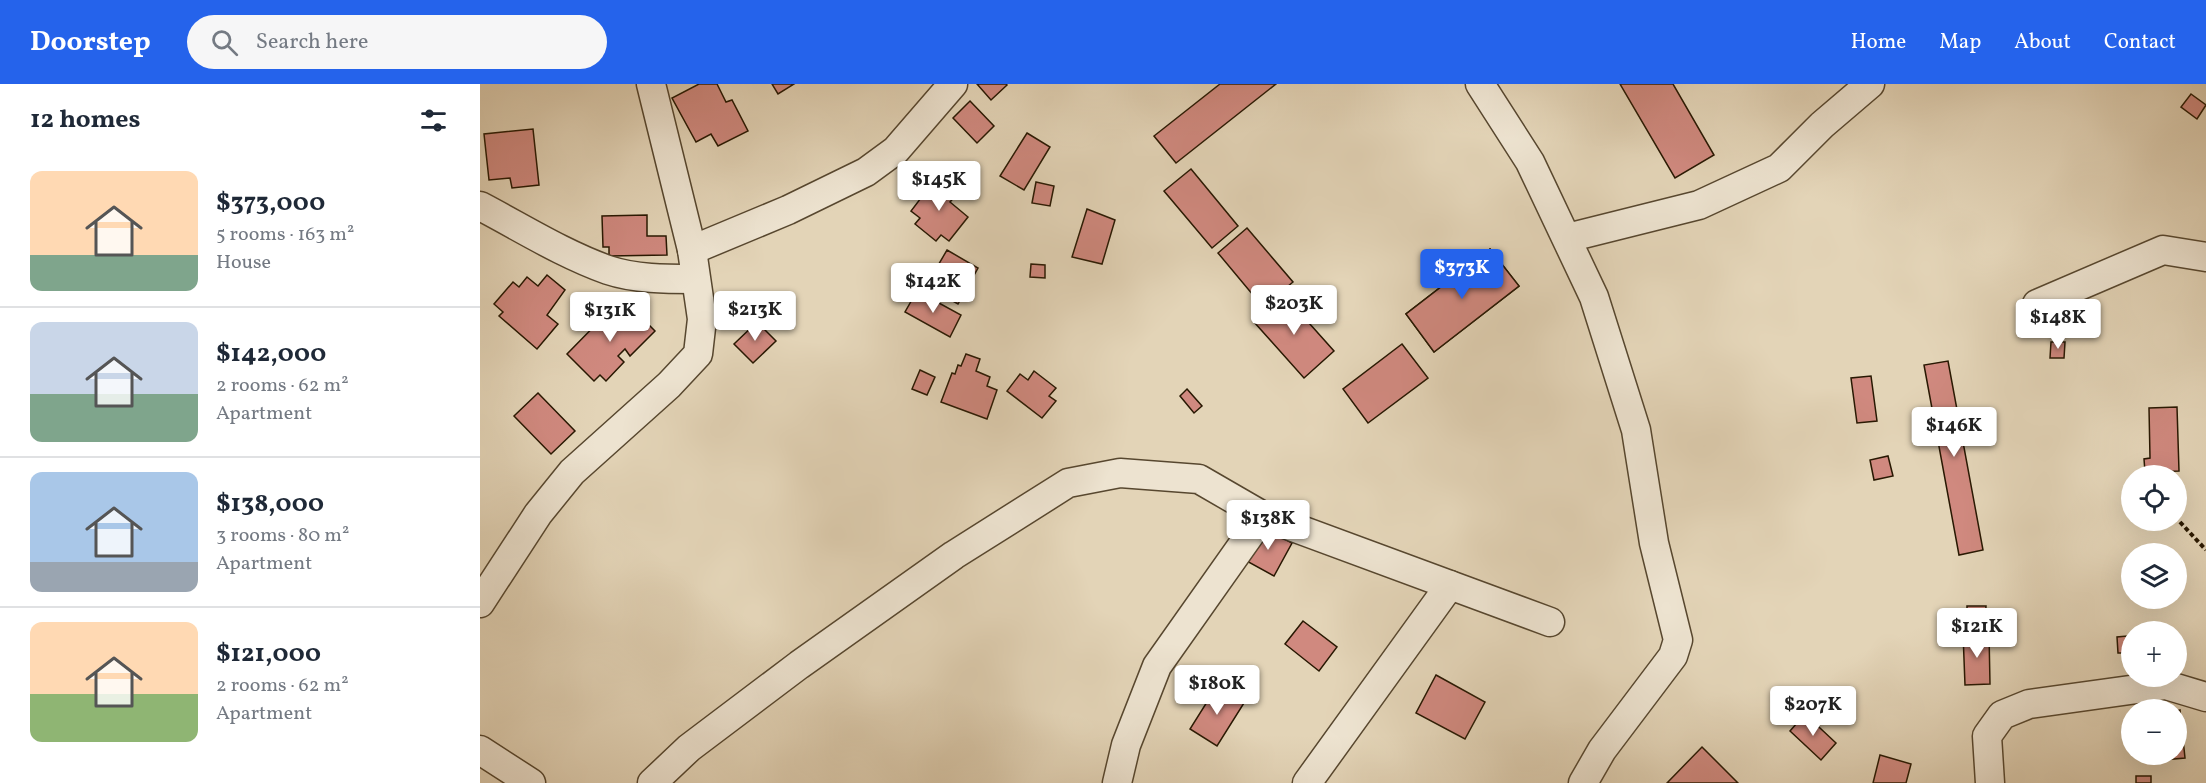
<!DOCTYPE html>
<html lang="en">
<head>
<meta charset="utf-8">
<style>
  :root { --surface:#fff; --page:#f6f6f7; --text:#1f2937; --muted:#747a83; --line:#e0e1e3; --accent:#2563eb }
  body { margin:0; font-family:Vollkorn,serif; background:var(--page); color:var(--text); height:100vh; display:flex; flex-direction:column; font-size:22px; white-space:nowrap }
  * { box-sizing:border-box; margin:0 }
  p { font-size:20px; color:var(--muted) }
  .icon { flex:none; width:33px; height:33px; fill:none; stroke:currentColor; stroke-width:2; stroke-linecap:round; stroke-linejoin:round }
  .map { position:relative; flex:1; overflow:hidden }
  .panel { display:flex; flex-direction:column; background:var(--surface); width:480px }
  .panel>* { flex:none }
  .controls { position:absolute; left:1641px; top:381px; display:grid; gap:12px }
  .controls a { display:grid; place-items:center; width:66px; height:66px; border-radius:50%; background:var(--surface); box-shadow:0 6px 24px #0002; font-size:30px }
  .price { position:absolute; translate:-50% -51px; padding:0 14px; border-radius:6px; background:#fff; color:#222; font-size:20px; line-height:39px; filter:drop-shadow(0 2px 3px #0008) }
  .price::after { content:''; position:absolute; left:50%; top:36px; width:18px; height:14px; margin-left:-9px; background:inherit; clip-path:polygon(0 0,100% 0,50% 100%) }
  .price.current { background:var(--accent); color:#fff }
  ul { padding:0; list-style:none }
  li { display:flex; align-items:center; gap:18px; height:150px; padding:0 30px }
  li+li { border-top:2px solid var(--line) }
  li span { display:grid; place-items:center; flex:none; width:168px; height:120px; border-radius:12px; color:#555 }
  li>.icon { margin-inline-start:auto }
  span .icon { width:72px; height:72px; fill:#fffc; stroke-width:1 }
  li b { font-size:26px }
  h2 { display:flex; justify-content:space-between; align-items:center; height:72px; padding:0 30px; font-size:26px }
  header { display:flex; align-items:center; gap:36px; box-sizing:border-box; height:84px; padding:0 30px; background:var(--accent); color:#fff }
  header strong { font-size:28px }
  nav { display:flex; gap:33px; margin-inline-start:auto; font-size:21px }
  .search { width:420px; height:54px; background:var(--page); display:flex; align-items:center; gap:15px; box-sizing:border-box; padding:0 21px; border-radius:33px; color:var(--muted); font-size:22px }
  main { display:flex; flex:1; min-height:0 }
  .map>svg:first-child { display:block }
  .building { fill:#d0897f; stroke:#281802; stroke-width:1.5 }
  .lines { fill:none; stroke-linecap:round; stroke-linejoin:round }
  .minor-casing { stroke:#57472f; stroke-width:31 }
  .path { stroke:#281802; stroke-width:4; stroke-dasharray:4.5 3; stroke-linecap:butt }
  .minor { stroke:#ede3d0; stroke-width:28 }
</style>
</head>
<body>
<header>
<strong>Doorstep</strong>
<div class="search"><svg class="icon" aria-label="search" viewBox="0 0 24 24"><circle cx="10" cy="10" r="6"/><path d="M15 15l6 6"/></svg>Search here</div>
<nav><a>Home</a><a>Map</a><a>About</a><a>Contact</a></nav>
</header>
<main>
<section class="panel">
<h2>12 homes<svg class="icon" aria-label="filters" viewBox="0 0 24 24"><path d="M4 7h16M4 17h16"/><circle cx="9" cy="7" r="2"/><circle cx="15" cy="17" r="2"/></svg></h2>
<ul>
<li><span style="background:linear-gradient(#ffd9b3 70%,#7fa58c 0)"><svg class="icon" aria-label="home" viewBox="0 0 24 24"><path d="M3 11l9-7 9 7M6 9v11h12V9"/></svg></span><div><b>$373,000</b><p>5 rooms · 163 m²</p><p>House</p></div></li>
<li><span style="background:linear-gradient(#c9d6e8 60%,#7fa58c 0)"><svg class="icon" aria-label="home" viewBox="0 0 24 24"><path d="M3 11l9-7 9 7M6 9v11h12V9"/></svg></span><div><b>$142,000</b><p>2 rooms · 62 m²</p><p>Apartment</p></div></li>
<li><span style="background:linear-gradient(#a9c7e8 75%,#9aa5b1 0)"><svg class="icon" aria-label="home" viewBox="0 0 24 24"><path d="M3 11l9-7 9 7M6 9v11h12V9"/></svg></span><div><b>$138,000</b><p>3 rooms · 80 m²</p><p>Apartment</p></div></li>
<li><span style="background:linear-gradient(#ffd9b3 60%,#8fb573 0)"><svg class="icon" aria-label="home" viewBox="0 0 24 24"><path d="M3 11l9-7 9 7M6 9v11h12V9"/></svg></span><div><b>$121,000</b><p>2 rooms · 62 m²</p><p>Apartment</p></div></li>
</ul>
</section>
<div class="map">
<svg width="1726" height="699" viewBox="0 0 1726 699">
  <rect width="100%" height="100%" fill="#e3d4b7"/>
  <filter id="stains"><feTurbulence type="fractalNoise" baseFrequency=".00333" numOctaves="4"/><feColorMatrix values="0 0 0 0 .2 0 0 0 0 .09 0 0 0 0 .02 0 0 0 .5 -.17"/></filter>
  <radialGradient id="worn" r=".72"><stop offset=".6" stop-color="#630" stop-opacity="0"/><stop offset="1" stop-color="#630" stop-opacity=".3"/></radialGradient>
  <g class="building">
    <polygon points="219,0 237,0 246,18 252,16 268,47 238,62 231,50 216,58 192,14"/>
    <polygon points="292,0 314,0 298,10"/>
    <polygon points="497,0 526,0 527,1 511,16"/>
    <polygon points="740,0 796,0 696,79 674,52"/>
    <polygon points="1140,0 1193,0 1234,71 1195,94"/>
    <polygon points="1711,10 1726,21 1717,35 1701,23"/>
    <polygon points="490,17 514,42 497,59 473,34"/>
    <polygon points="53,45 59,101 32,104 30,94 9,96 4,50"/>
    <polygon points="547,49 570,63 544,106 520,92"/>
    <polygon points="711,85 758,142 732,164 684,107"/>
    <polygon points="461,95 478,109 470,118 488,133 469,157 461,151 456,157 435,140 440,134 431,127 450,102 454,105"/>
    <polygon points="556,98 574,102 570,122 552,119"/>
    <polygon points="607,125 635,136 622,180 592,173"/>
    <polygon points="167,131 167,152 186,152 187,171 129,172 129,163 123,163 122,132"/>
    <polygon points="767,144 813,198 783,223 738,169"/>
    <polygon points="1010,165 1039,202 954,268 926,230"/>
    <polygon points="1010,165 1039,202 954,268 926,230"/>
    <polygon points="467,166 498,184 478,220 446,202"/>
    <polygon points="551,180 565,181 565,194 550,193"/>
    <polygon points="67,191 85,206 67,231 78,240 57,265 19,232 23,228 14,220 33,198 39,203 47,193 58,202"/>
    <polygon points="437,207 481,231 470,253 425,228"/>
    <polygon points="804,211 854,267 824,294 774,238"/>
    <polygon points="136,220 150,234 156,228 175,247 150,272 145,265 138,272 144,278 126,297 120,291 114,297 87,270"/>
    <polygon points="277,238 296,257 273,279 254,260"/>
    <polygon points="1571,258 1585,258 1584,274 1570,274"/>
    <polygon points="922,260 948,294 888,339 863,305"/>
    <polygon points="486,270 500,275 496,287 510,293 507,302 517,306 507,335 461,318 472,289 475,290 478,281 481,282"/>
    <polygon points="1468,277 1503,466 1479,471 1444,281"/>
    <polygon points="440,286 455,293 447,311 432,305"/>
    <polygon points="554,287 576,304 569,312 576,317 562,334 527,307 540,290 548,296"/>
    <polygon points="1391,292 1397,337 1377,339 1371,294"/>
    <polygon points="707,305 722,322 714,329 700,312"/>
    <polygon points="58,309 95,347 71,370 34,332"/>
    <polygon points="1697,323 1699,387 1665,388 1664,375 1670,374 1669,324"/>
    <polygon points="1408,372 1413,392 1394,396 1390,376"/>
    <polygon points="781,442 812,459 794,492 763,475"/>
    <polygon points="1487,522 1506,522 1505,542 1487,542"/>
    <polygon points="823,537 857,563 839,587 805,560"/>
    <polygon points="1483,549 1509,549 1510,600 1485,601"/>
    <polygon points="1647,552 1649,569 1638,569 1637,553"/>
    <polygon points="956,591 1005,618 985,655 936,629"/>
    <polygon points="737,602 764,619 737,662 710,645"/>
    <polygon points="1700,626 1705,674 1672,677 1671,670 1696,670 1696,627"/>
    <polygon points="1325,630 1356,659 1341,676 1310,647"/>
    <polygon points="1222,663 1258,699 1187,699"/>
    <polygon points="1400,671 1431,680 1426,699 1393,699"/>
    <rect x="1656" y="692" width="15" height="7"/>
  </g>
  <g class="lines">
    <defs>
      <g id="minor">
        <polyline points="1000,0 1050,78 1114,213 1156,346 1174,459 1198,556 1193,572 1122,666 1103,699"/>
        <path d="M0,122C42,144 83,170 128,186C155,195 186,195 215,195"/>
        <polyline points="1087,154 1219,121 1299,84 1342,41 1390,0"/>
        <polyline points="212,166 308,126 386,88 416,66 473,0"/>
        <polyline points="1557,220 1683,166 1726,173"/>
        <polyline points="0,519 58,430 92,388 189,301 218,270 222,235 212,166 171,0"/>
        <polyline points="0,666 51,699"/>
        <polyline points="172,699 209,664 319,581 474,471 588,399 640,389 719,395 783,432 1070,538"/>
        <polyline points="637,699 646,661 677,582 783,432"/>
        <polyline points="827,699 970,501"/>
        <polyline points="1510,699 1507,652 1522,631 1549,620 1686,601 1726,613"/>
      </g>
    </defs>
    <use href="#minor" class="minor-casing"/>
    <polyline class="path" points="1700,438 1726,466"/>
    <use href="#minor" class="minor"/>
  </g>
  <rect width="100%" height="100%" filter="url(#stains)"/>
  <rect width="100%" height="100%" fill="url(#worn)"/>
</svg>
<div class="controls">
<a><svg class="icon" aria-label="locate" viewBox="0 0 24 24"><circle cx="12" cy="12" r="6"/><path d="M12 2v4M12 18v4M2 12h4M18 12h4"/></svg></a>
<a><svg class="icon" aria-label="layers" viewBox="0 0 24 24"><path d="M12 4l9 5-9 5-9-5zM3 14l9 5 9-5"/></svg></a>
<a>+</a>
<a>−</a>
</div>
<b class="price" style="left:459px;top:128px">$145K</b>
<b class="price current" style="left:982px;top:216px">$373K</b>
<b class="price" style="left:453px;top:230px">$142K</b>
<b class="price" style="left:814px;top:252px">$203K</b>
<b class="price" style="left:275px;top:258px">$213K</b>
<b class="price" style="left:130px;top:259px">$131K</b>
<b class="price" style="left:1578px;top:266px">$148K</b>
<b class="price" style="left:1474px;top:374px">$146K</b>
<b class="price" style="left:788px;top:467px">$138K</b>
<b class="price" style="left:1497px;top:575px">$121K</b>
<b class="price" style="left:737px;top:632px">$180K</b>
<b class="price" style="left:1333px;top:653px">$207K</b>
</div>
</main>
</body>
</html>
